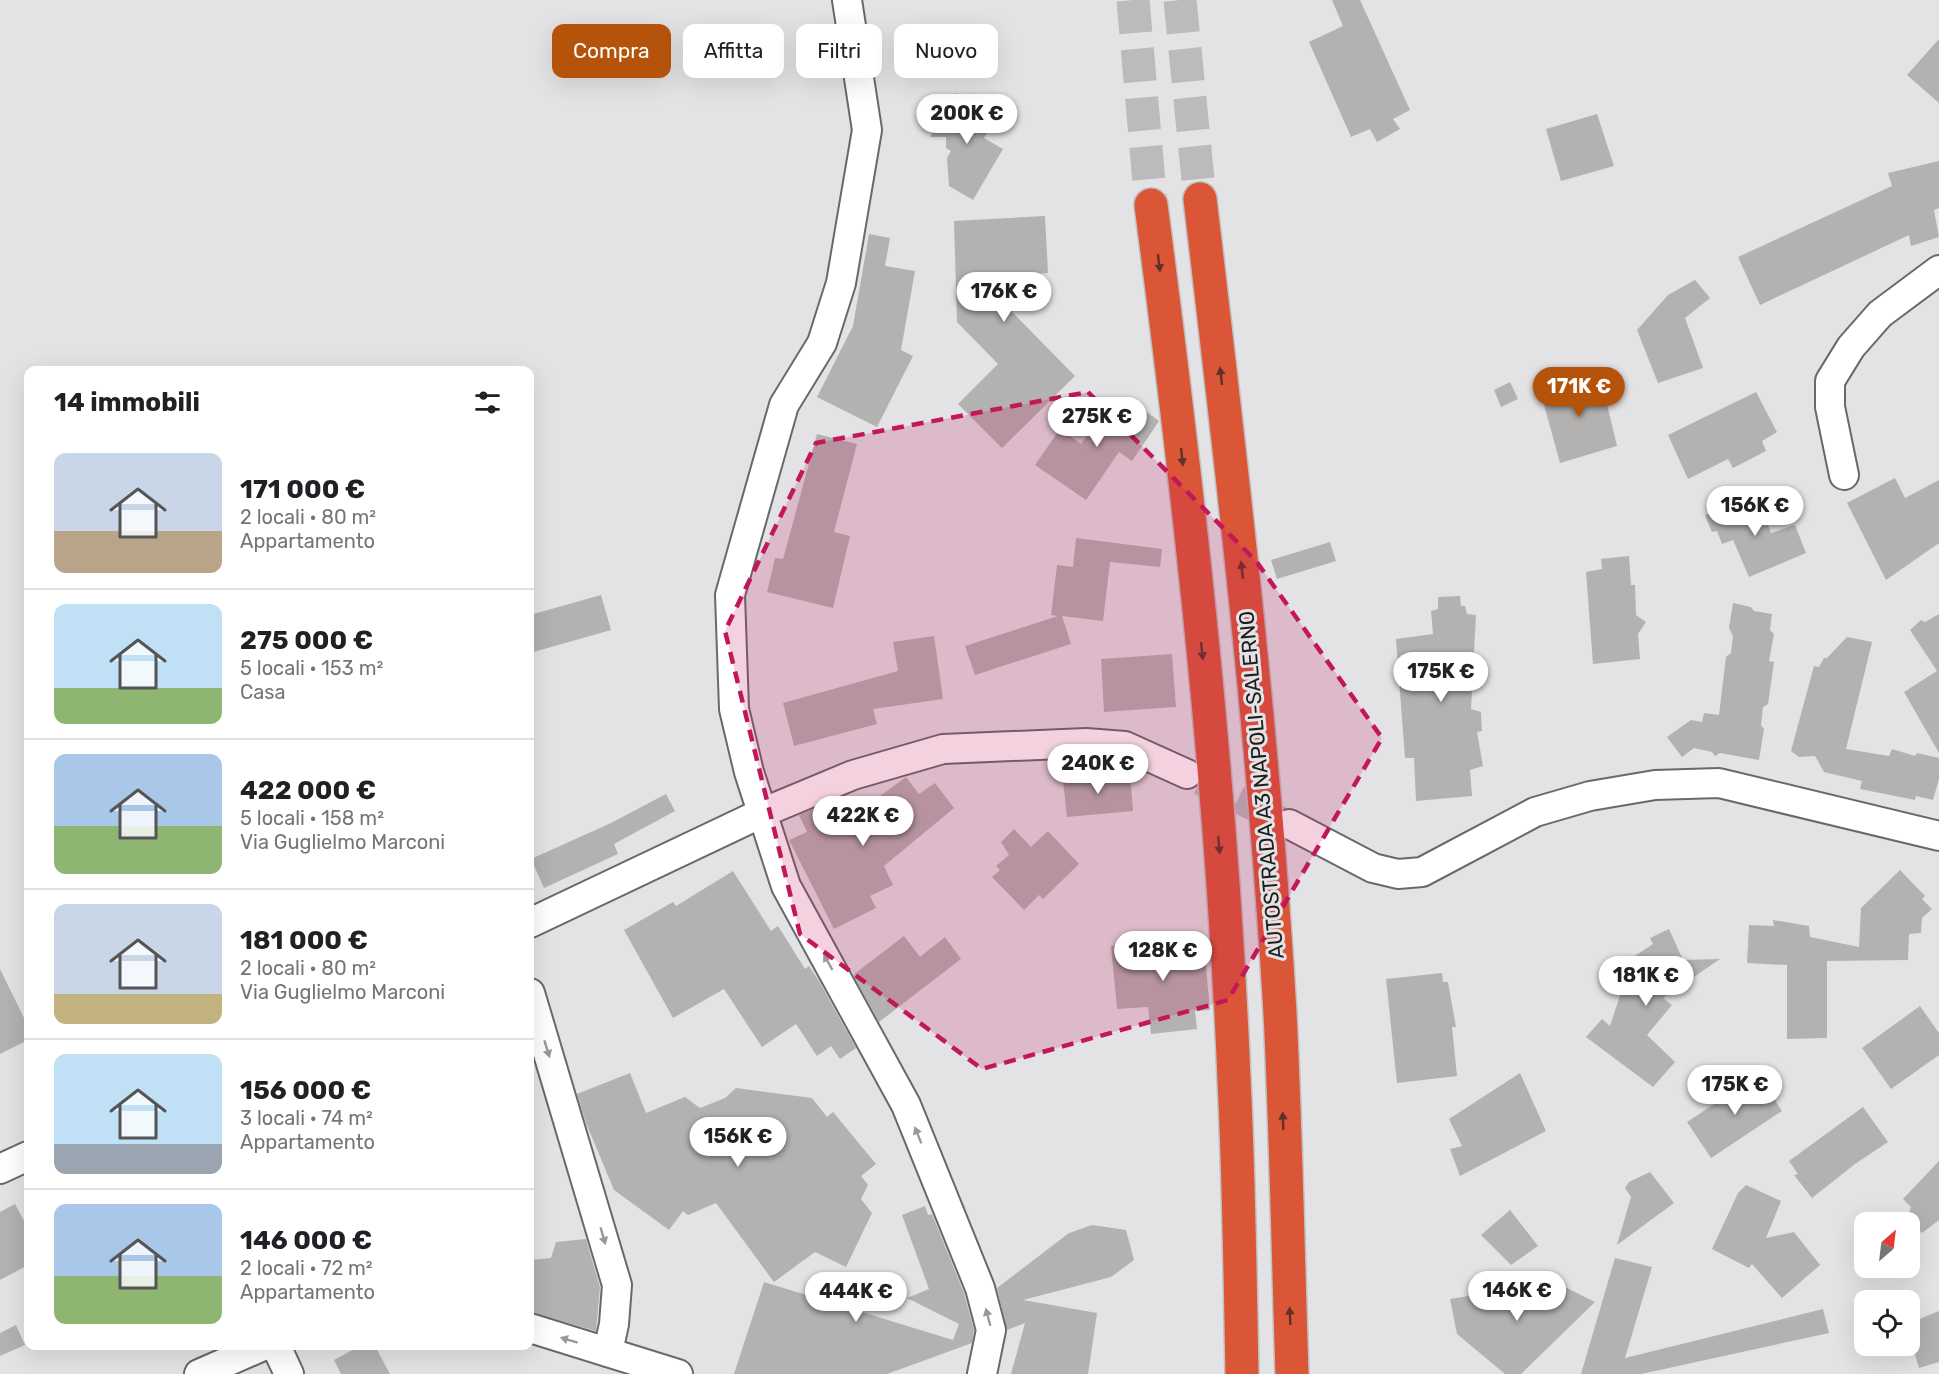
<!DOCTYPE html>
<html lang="it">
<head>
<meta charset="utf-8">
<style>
  :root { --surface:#fff; --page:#f6f6f6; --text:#202124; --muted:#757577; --line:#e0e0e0; --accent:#b45309 }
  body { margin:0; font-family:Rubik,sans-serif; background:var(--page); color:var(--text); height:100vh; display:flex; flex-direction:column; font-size:22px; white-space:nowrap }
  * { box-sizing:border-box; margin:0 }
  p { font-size:20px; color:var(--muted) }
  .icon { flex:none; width:33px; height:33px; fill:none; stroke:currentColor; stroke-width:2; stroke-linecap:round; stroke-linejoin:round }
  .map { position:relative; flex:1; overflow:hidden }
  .details { position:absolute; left:24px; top:366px; width:510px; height:984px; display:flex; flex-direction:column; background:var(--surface); border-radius:12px; box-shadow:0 6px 24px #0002 }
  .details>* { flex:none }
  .guide { position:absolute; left:552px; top:24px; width:570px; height:54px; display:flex; gap:12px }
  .needle { width:39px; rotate:28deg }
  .tools { position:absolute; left:1854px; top:1212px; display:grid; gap:12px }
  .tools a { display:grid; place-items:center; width:66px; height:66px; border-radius:12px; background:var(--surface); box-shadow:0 6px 24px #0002; font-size:30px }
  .price { position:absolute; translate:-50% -51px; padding:0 14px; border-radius:21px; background:#fff; color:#222; font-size:20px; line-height:39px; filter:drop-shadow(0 2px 3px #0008) }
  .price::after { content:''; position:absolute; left:50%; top:36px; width:18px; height:14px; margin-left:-9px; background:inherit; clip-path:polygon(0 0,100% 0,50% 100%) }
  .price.active { background:var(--accent); color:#fff }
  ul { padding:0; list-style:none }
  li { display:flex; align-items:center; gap:18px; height:150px; padding:0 30px }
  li+li { border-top:2px solid var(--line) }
  li span { display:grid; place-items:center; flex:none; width:168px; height:120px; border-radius:12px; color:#555 }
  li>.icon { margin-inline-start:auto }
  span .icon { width:72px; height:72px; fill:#fffc; stroke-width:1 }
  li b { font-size:26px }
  h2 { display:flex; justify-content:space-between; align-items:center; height:72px; padding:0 30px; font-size:26px }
  .tag { padding:0 21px; border-radius:12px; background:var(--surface); box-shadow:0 6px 24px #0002; font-size:21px; line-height:54px }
  .tag.active { background:var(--accent); color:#fff }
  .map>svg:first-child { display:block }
  .building { fill:#b3b2b0 }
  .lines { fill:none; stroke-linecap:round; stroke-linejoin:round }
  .minor-tunnel { stroke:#bbbbbd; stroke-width:28; stroke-dasharray:28 14; stroke-linecap:butt }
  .highway-tunnel { stroke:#bbbbbd; stroke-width:33; stroke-dasharray:33 16; stroke-linecap:butt }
  .minor-casing { stroke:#68696a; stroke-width:32 }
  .highway-casing { stroke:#c0c0c0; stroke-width:36 }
  .minor { stroke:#fff; stroke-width:28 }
  .highway { stroke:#db5637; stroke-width:33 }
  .oneway { fill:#603127 }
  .oneway2 { fill:#99999a }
  .marked { fill:#c2185b; fill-opacity:0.2; stroke:#c2185b; stroke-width:4.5; stroke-dasharray:12 8; stroke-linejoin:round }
  .labels { text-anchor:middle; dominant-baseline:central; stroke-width:6; stroke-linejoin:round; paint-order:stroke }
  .street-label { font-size:21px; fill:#1d1d1e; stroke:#e3e3e5 }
</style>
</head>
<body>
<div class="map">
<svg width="1939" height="1374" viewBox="0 0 1939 1374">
  <rect width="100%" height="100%" fill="#e3e3e5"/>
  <g class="building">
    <polygon points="1332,0 1360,0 1410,110 1393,119 1400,129 1377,142 1370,129 1351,137 1309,42 1343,26"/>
    <polygon points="1939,39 1939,103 1907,75"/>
    <polygon points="955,93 996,118 984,138 1003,149 973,200 949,186 947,158 951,151 946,148 946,137 930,137"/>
    <polygon points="1597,114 1614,166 1561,181 1546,129"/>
    <polygon points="1939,161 1939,208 1934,210 1939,237 1911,246 1909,235 1760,305 1738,257 1892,186 1888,173"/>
    <polygon points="1045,216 1048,273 1010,275 1012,312 1075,376 1002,448 958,404 998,364 957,322 954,221"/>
    <polygon points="869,234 890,238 885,266 915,271 901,350 913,356 877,427 817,397 853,326"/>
    <polygon points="1695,280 1710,298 1685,318 1703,368 1658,383 1637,330 1668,295"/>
    <polygon points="1600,375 1617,446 1560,463 1540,390"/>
    <polygon points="1510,382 1518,399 1501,407 1494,390"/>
    <polygon points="1756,392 1777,432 1762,441 1766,451 1733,468 1728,459 1688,479 1668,435"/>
    <polygon points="1112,400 1126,410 1132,401 1159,421 1132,461 1119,452 1086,500 1035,465 1060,429 1081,444"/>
    <polygon points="817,434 857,444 834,532 850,536 833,608 767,592 775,558 783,559"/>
    <polygon points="1895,478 1905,498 1939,480 1939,543 1886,580 1847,503"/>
    <polygon points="1758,497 1771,533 1795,525 1806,553 1749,577 1733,540 1722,544 1717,531 1712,532 1705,515"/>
    <polygon points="1076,538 1162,549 1160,567 1110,562 1103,621 1062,616 1071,644 975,675 965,646 1058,616 1051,615 1057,565 1073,567"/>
    <polygon points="1330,542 1336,561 1277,579 1271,560"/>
    <polygon points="1629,556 1631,585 1635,585 1636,615 1646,622 1638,634 1640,659 1593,664 1586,572 1602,569 1601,559"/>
    <polygon points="601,595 611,630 530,653 530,615"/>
    <polygon points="1460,596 1461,606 1465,606 1467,614 1476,615 1471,709 1481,712 1482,731 1477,732 1483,766 1470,770 1472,796 1416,801 1414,758 1405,758 1396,639 1433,634 1431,611 1438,609 1438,597"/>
    <polygon points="1733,603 1751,607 1754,611 1772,614 1770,630 1774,634 1769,661 1774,662 1768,704 1763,707 1761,725 1764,729 1759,760 1720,753 1715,756 1712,752 1694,748 1682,757 1667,737 1691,720 1702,722 1704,713 1719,715 1726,657 1731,653 1733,636 1729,628"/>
    <polygon points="1939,614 1939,753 1904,692 1937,671 1910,630 1921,620 1925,622"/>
    <polygon points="934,636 943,699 873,709 877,724 794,746 783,703 898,671 893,642"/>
    <polygon points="1847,637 1872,642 1846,749 1889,756 1892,749 1915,756 1917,753 1939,758 1939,779 1933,800 1916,796 1915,800 1860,789 1862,781 1824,772 1815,756 1799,757 1791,751 1814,666 1819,667 1824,658 1827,658"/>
    <polygon points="1172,654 1176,707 1104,712 1101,659"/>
    <polygon points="1130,774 1133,811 1067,817 1063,780"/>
    <polygon points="906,777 919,794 935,783 954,808 884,866 893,885 870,896 876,908 834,929 789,840 807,832 799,815 829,803 838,821 861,810"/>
    <polygon points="666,794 675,811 614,844 618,854 544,888 531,859 611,823"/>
    <polygon points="1014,829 1031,847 1048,831 1079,864 1043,899 1039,895 1024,910 992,877 1000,870 996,866 1009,855 1001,842"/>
    <polygon points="1900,870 1925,896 1922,899 1932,909 1922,918 1921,933 1909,934 1908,960 1827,961 1827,1038 1787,1039 1787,965 1747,963 1749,925 1774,926 1773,920 1809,926 1810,937 1859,947 1861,908"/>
    <polygon points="733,871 771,931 778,926 805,969 809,966 819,981 856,1048 840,1059 831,1046 817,1056 796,1024 762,1047 724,989 673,1018 624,930 673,902 676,906"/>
    <polygon points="1669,929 1683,960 1720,959 1663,998 1672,1005 1647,1035 1675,1062 1653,1087 1586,1037 1602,1019 1610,1026 1625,980 1618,967 1653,944 1650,938"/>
    <polygon points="904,936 920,957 945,937 961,959 879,1022 853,975"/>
    <polygon points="1203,937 1210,1010 1195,1011 1197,1029 1151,1034 1148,1007 1117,1009 1111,946"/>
    <polygon points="0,969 28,1026 28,1040 0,1054"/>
    <polygon points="1442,973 1443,982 1448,982 1456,1027 1452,1027 1457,1076 1397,1083 1386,979"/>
    <polygon points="1920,1006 1939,1033 1939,1055 1891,1089 1862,1048"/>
    <polygon points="630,1073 646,1113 685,1097 700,1108 725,1098 736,1088 812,1098 827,1117 833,1112 876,1164 861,1176 868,1185 861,1199 872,1213 846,1267 815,1252 774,1282 716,1203 688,1215 683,1211 669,1230 614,1190 586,1123 577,1094"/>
    <polygon points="1520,1073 1546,1131 1460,1176 1450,1149 1462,1146 1449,1119"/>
    <polygon points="1758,1075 1782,1111 1711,1158 1687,1122"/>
    <polygon points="1863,1107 1888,1142 1855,1164 1812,1198 1794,1175 1798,1174 1789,1161"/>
    <polygon points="1939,1161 1939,1220 1922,1233 1907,1218 1911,1207 1903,1199"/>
    <polygon points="1650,1172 1674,1203 1617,1245 1631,1197 1625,1188 1629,1182"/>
    <polygon points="1746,1185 1781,1201 1766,1238 1794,1232 1820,1265 1782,1298 1752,1264 1749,1268 1712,1249 1738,1193"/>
    <polygon points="15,1204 28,1228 28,1265 0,1280 0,1212"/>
    <polygon points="925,1206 928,1215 932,1214 964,1293 974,1330 972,1343 887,1374 734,1374 764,1282 953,1340 959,1324 907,1298 929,1289 902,1215"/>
    <polygon points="1510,1210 1538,1246 1511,1265 1481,1235"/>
    <polygon points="1092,1225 1126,1230 1134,1260 1111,1277 1023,1300 1097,1313 1088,1374 1011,1374 1025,1323 1007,1330 997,1288 1069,1233"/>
    <polygon points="586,1239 600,1287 596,1331 530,1312 530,1260 551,1258 556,1242"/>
    <polygon points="1615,1258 1652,1267 1625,1358 1823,1309 1829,1333 1641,1374 1581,1374"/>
    <polygon points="1555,1282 1595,1302 1521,1374 1505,1374 1457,1334 1450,1299"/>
    <polygon points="1939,1311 1939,1362 1919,1368 1910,1338 1910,1323"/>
    <polygon points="16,1325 25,1345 0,1356 0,1333"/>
    <polygon points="360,1346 375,1346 390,1374 341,1374 334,1360"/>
  </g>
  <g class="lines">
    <polyline class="minor-tunnel" points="1200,781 1282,821"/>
    <g class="highway-tunnel">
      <polyline points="1133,0 1151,205"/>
      <polyline points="1180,0 1200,199"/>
    </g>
    <defs>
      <g id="minor">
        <polyline points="847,0 867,130 841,283 822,343 784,405 730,595 734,709 749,772 786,886 906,1105 980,1288 991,1330 982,1374"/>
        <polyline points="1844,475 1830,407 1830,381 1851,347 1880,314 1939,270"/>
        <polyline points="1289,824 1373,868 1398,874 1422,872 1535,812 1590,796 1655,785 1719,783 1939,836"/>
        <polyline points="530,923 764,812 853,775 943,749 1086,743 1125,746 1187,774"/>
        <polyline points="530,993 617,1285 614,1324 608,1352"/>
        <polyline points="0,1169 28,1156"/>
        <polyline points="530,1328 678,1374"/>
        <polyline points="276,1346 289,1374"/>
        <polyline points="199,1374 263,1346"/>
      </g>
      <g id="highway">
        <path d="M1200,199C1232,469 1264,740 1280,1013C1286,1133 1288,1254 1292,1374"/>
        <path d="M1151,205C1189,495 1222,787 1234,1079C1239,1177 1240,1276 1242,1374"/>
      </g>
    </defs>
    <use href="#minor" class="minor-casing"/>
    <use href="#highway" class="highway-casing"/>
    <use href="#minor" class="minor"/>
    <use href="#highway" class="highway"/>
  </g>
  <defs><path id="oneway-solid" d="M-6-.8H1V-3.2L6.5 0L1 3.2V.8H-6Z" transform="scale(1.5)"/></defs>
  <g class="oneway">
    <use href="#oneway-solid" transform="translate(1159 263) rotate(83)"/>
    <use href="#oneway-solid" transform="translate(1221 376) rotate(-97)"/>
    <use href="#oneway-solid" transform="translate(1182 457) rotate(84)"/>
    <use href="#oneway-solid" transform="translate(1242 570) rotate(-96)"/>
    <use href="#oneway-solid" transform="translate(1202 651) rotate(84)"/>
    <use href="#oneway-solid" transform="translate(1219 845) rotate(85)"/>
    <use href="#oneway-solid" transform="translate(1283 1121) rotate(-92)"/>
    <use href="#oneway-solid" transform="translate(1290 1316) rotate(-92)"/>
  </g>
  <g class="oneway2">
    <use href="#oneway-solid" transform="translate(828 962) rotate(-119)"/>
    <use href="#oneway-solid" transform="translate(547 1049) rotate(73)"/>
    <use href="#oneway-solid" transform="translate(918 1135) rotate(-112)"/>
    <use href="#oneway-solid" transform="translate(603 1236) rotate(74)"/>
    <use href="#oneway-solid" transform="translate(988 1317) rotate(-105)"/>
    <use href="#oneway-solid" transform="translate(569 1340) rotate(-163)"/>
  </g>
  <path class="marked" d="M1088,392L1256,561L1382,738L1228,1000L982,1069L800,934L725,631L816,443Z"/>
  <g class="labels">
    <g class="street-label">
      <text transform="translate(1261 785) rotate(-95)">AUTOSTRADA A3 NAPOLI-SALERNO</text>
    </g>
  </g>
</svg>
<div class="tools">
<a><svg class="needle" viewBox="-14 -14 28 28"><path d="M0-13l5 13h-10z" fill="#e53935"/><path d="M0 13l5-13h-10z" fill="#757577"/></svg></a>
<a><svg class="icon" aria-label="locate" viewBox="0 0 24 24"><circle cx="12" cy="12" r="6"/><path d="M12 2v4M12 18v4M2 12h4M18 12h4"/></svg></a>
</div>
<b class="price" style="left:967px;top:145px">200K €</b>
<b class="price" style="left:1004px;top:323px">176K €</b>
<b class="price active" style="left:1579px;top:418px">171K €</b>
<b class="price" style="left:1097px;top:448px">275K €</b>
<b class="price" style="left:1755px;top:537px">156K €</b>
<b class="price" style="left:1441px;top:703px">175K €</b>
<b class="price" style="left:1098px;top:795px">240K €</b>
<b class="price" style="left:863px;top:847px">422K €</b>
<b class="price" style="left:1163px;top:982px">128K €</b>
<b class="price" style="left:1646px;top:1007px">181K €</b>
<b class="price" style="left:1735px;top:1116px">175K €</b>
<b class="price" style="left:738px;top:1168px">156K €</b>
<b class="price" style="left:1517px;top:1322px">146K €</b>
<b class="price" style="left:856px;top:1323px">444K €</b>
<div class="guide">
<a class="tag active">Compra</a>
<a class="tag">Affitta</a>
<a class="tag">Filtri</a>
<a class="tag">Nuovo</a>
</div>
<section class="details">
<h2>14 immobili<svg class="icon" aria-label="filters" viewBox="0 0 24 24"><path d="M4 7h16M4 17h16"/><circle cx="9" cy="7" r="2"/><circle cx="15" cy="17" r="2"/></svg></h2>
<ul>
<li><span style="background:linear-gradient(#c9d6e8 65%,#b9a48a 0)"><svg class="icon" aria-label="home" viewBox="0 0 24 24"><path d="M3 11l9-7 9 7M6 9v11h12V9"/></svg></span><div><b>171 000 €</b><p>2 locali · 80 m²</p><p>Appartamento</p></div></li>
<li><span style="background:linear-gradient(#bfe0f5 70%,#8fb573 0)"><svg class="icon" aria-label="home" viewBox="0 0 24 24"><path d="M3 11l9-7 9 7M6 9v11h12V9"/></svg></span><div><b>275 000 €</b><p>5 locali · 153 m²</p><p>Casa</p></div></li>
<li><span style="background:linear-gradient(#a9c7e8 60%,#8fb573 0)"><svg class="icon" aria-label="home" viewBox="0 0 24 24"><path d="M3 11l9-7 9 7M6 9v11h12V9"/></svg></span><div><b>422 000 €</b><p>5 locali · 158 m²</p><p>Via Guglielmo Marconi</p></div></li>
<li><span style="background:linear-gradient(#c9d6e8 75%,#c2b280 0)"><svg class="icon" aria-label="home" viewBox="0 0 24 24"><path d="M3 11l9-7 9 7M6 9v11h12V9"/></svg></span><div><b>181 000 €</b><p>2 locali · 80 m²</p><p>Via Guglielmo Marconi</p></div></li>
<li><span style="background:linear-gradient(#bfe0f5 75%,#9aa5b1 0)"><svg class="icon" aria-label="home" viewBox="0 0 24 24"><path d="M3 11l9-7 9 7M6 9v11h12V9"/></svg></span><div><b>156 000 €</b><p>3 locali · 74 m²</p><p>Appartamento</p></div></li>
<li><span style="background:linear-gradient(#a9c7e8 60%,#8fb573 0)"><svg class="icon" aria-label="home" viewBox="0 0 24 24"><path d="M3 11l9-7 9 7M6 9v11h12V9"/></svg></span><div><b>146 000 €</b><p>2 locali · 72 m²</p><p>Appartamento</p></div></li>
</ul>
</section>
</div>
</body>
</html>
